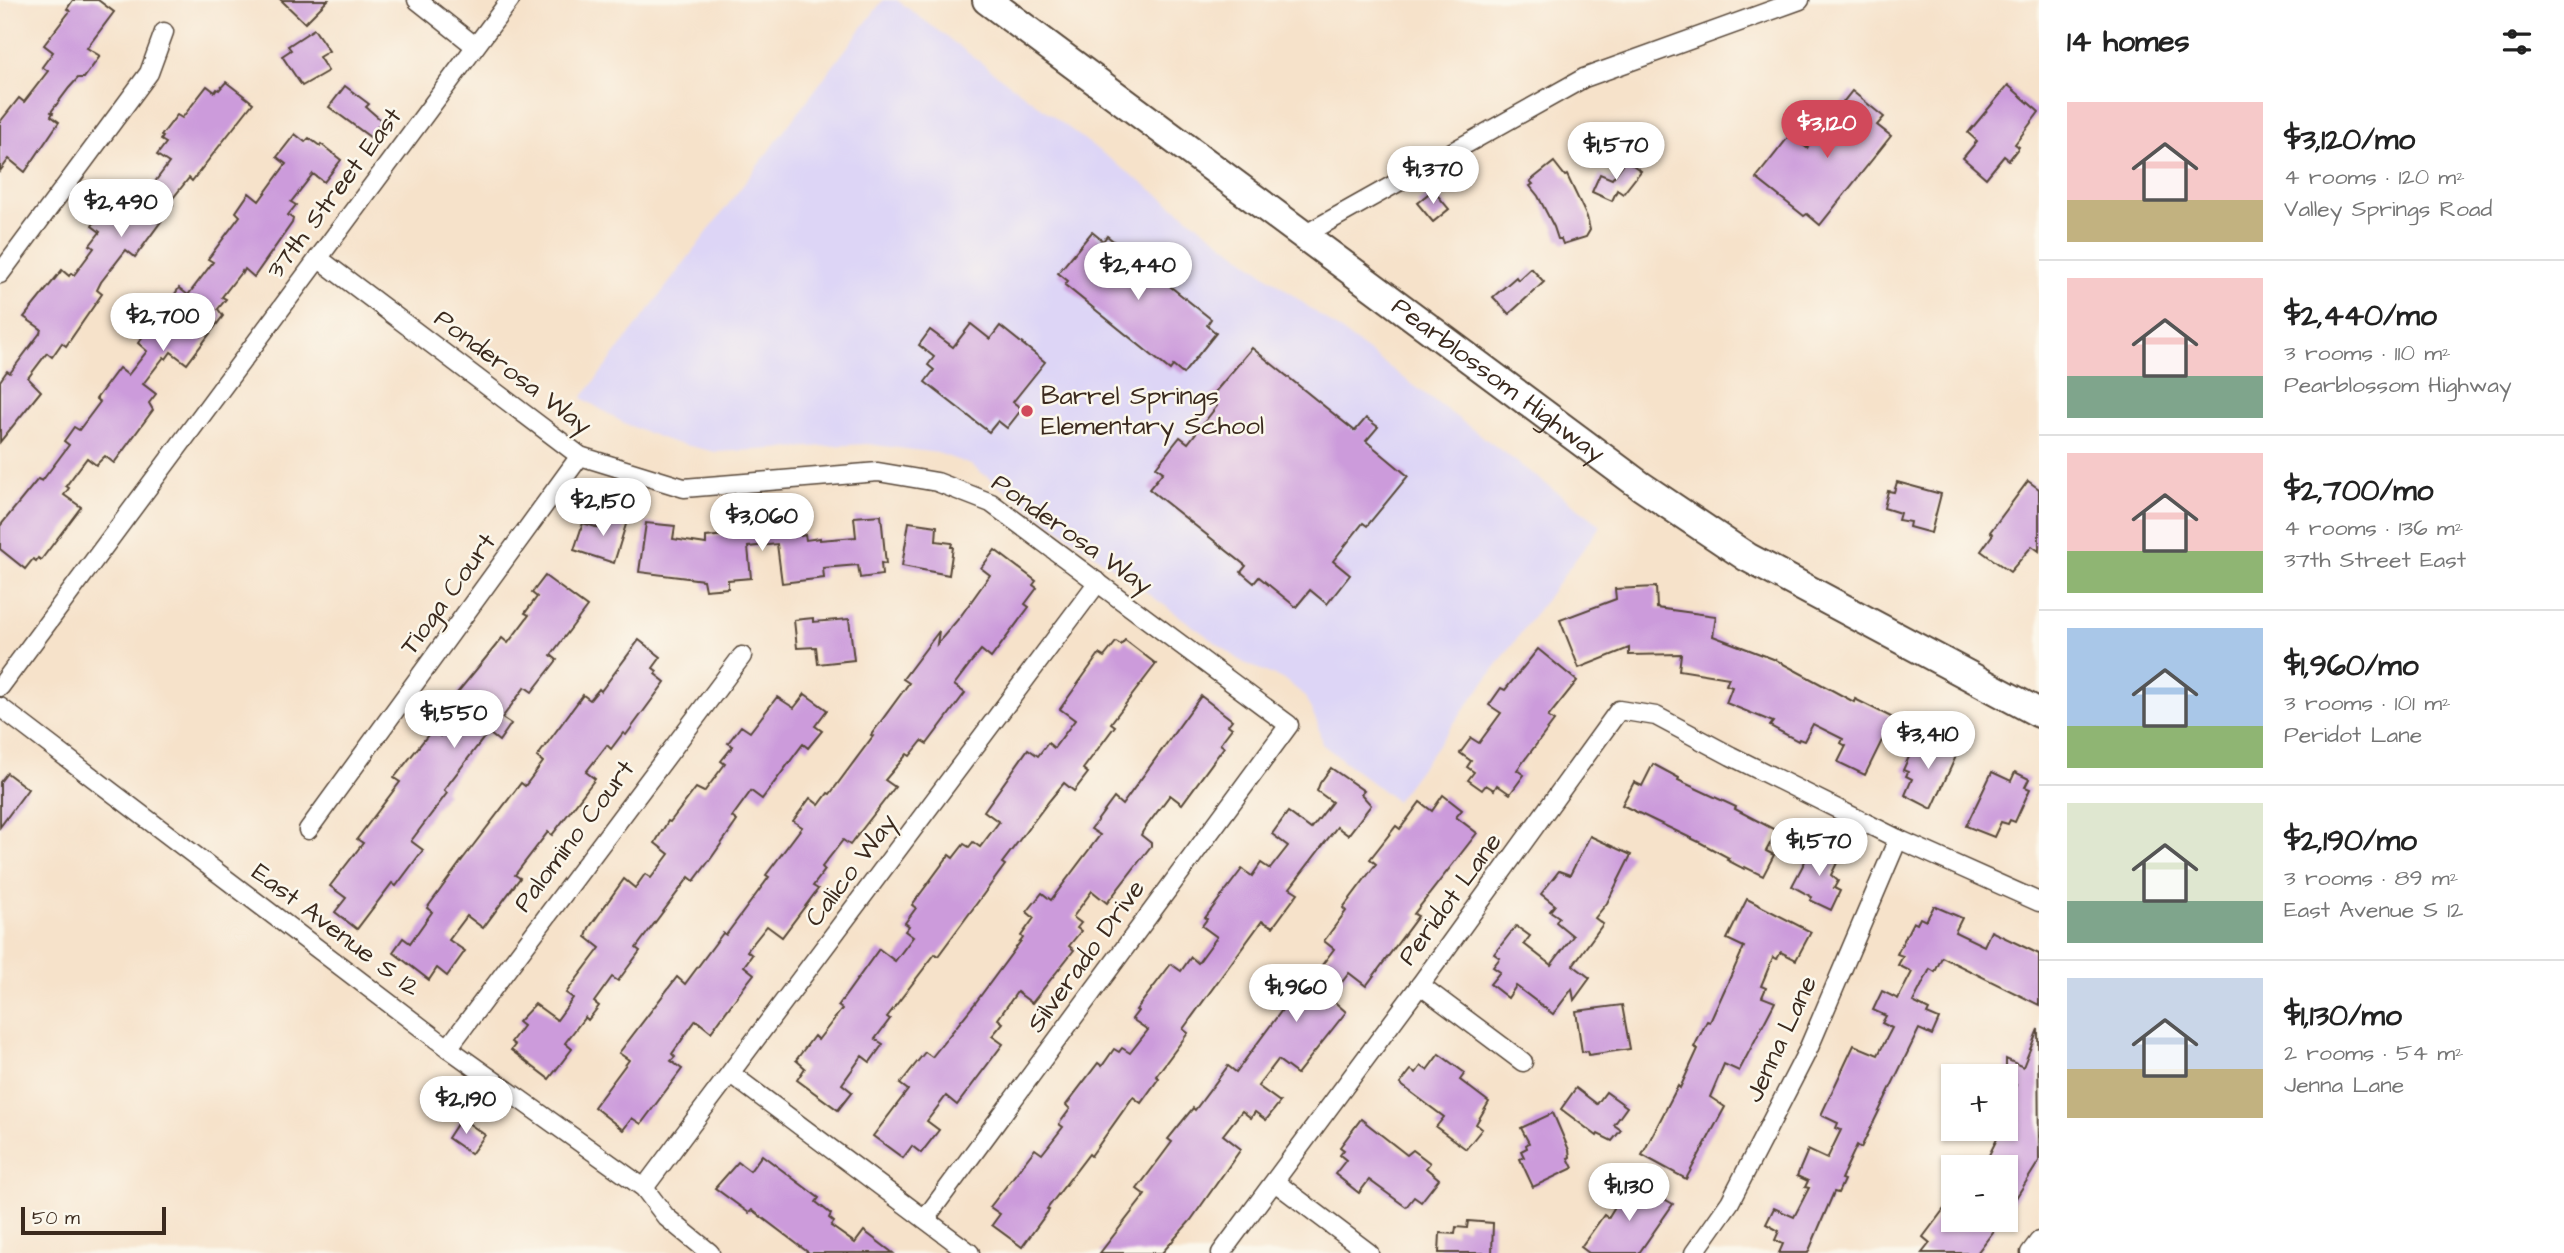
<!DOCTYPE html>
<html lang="en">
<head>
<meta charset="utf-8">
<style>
  :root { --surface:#fff; --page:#f2f2f2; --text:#222; --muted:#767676; --line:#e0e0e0; --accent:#d1495b }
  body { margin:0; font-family:"Architects Daughter",sans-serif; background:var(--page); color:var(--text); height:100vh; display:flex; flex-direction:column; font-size:26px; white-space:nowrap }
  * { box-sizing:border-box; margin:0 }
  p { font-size:23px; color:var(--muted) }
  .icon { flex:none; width:38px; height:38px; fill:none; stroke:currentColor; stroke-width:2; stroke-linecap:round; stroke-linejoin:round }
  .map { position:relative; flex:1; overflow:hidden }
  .side { display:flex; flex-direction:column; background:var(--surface); width:525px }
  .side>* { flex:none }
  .controls { position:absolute; left:1941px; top:1064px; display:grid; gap:14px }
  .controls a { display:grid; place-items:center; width:77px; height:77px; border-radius:0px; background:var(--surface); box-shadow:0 2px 5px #0004; font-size:35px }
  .scale { position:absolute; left:21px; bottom:18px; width:145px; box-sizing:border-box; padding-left:7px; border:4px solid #3b2a1e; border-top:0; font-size:19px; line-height:24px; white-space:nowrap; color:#3b2a1e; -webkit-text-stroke:5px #fbf7ec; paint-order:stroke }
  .price { position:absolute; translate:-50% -60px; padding:0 16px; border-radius:24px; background:#fff; color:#222; font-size:23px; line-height:46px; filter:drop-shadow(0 2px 4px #0008) }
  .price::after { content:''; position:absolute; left:50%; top:42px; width:21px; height:16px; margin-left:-10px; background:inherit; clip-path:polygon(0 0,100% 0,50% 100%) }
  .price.current { background:var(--accent); color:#fff }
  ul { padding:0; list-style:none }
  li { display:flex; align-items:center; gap:21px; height:175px; padding:0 28px }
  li+li { border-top:2px solid var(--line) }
  li span { display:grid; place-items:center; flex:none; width:196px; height:140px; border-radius:0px; color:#555 }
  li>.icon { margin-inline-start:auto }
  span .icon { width:84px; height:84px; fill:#fffc; stroke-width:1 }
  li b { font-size:30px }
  h2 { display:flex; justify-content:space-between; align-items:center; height:84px; padding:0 28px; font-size:30px }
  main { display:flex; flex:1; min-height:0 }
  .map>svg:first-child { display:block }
  .built { fill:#ddd5f6 }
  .building { fill:#cc9bdb }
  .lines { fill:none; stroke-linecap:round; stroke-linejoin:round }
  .minor-casing { stroke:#574638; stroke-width:21 }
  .primary-casing { stroke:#574638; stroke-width:32 }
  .minor { stroke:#fff; stroke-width:18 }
  .primary { stroke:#fff; stroke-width:28 }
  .poi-dot { fill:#d1495b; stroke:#fbf7ec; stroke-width:2.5 }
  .labels { text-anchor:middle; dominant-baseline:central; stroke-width:5; stroke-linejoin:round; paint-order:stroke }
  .street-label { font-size:26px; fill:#3b2a1e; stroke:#fbf7ec }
  .poi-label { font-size:26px; fill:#3b2a1e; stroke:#fbf7ec; text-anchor:start }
</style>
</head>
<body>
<main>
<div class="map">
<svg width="2039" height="1253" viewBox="0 0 2039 1253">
  <rect width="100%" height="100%" fill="#fbf7ec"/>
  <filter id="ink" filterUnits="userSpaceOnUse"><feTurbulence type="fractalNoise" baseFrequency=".0143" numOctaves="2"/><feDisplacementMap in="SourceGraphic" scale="14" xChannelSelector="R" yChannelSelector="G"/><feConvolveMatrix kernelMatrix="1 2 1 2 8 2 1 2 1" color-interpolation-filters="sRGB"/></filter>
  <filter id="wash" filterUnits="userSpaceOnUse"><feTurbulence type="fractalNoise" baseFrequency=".00686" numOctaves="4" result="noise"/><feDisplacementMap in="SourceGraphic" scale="28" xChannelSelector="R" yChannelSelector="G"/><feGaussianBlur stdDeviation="1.57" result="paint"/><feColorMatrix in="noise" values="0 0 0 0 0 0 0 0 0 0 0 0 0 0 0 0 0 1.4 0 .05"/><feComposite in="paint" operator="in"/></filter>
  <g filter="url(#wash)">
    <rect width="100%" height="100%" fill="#f6e2ca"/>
    <polygon class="built" points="883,0 897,0 1601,525 1396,801 1322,744 1317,722 1304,695 1285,680 1244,663 971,465 938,453 867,444 716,452 672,442 627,425 582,398"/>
    <g id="blocks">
      <g class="building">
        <polygon points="73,0 98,0 114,12 87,48 100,56 84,78 78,78 69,88 51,112 53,113 51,116 59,122 25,172 9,159 0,171 0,122 19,98 24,102 48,71 42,67 53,52 44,45 70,11 67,9"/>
        <polygon points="281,0 328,0 305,23"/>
        <polygon points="314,29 329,51 319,57 328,71 302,86 282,56 291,50 288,46"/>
        <polygon points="226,82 253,103 192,181 189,178 170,202 173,205 135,257 126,250 101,282 97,290 102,294 66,346 62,343 52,357 47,353 28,378 41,391 0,442 0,381 7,371 10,373 40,333 41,329 24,317 62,270 69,276 71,273 74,275 94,248 90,245 100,232 92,226 108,205 115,211 137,182 141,185 143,182 151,187 169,163 157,155 166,143 161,140 163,137 161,136 177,115 182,118 207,86 215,92 217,89 219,90"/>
        <polygon points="2008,85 2039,112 2015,144 2019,147 2009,160 2004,156 1986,178 1963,158 1977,141 1968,133"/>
        <polygon points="345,86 369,104 366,107 382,121 370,137 329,107"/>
        <polygon points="1852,91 1884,117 1877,125 1891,136 1820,225 1807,214 1804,216 1756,178 1790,135 1807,148"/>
        <polygon points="295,134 305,142 309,138 320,146 321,144 341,160 324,182 313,174 291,202 296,205 288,215 293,219 292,223 254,277 245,269 243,273 242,271 222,297 226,299 218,309 223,316 187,364 171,352 166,359 164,357 143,384 156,394 149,403 153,410 114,463 105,456 96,465 87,458 66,486 69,488 64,495 81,507 41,560 38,558 36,561 33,559 25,569 0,549 0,526 38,479 42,481 69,445 64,441 74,427 79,430 100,402 96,399 119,368 128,375 147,351 138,343 147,331 149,332 179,288 188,295 213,262 208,259 240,216 236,212 249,193 259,201 286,164 277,157"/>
        <polygon points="1626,160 1641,171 1623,194 1617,190 1612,201 1592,192 1600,174 1612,179"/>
        <polygon points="1554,162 1565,176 1567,175 1587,217 1590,230 1586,237 1563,244 1561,239 1558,239 1554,227 1538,196 1530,186 1533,184 1530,181"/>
        <polygon points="1433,190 1449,209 1433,222 1417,203"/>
        <polygon points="1092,232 1103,241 1107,236 1211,319 1207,325 1216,333 1183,374 1173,366 1170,370 1065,285 1068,281 1058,273"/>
        <polygon points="1531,268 1544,282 1509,314 1493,297 1516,277 1518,280"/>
        <polygon points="971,324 990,339 1000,326 1045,362 1013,402 1022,409 1007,428 998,421 989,432 925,382 934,370 928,365 934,357 919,345 930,330 953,347"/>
        <polygon points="1252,348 1355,431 1366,418 1378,427 1366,441 1408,476 1367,526 1363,523 1333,561 1350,575 1327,604 1310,590 1296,607 1259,577 1254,583 1241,572 1246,566 1149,489 1163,472 1156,467 1180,437 1188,443 1217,406 1209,399"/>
        <polygon points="2028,481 2039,489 2039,551 2032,546 2010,572 1981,551 1993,534 1990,532"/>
        <polygon points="1897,482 1941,494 1931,533 1909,527 1910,522 1898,520 1900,513 1884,508 1888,491 1894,492"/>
        <polygon points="605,511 628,518 614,563 574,550 583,523 599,528"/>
        <polygon points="881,515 886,564 881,563 882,575 860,578 858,565 823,568 824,578 782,583 777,544 748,547 751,578 728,580 728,588 705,590 703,580 639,572 646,523 675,526 673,539 706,544 706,537 726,535 725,530 799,521 801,536 805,535 806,540 820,538 820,540 856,537 854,517"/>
        <polygon points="909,522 937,526 936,541 952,543 951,547 953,547 949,575 902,566"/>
        <polygon points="995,550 1036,581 1033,585 1037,588 1025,604 1029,607 991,658 981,650 972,661 954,685 965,693 927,744 922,741 910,756 907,754 885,780 895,787 850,845 843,840 822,867 825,870 813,886 818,889 782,937 767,926 747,951 752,955 744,966 754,974 747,983 711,1032 696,1020 672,1054 675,1057 671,1061 682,1069 641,1124 632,1118 623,1130 594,1107 629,1060 619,1053 677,977 685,984 723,933 726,935 769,877 766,875 802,827 793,821 810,798 819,805 828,793 830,794 873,736 871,735 909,683 903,679 939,631 937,644 960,617 990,575 981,568"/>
        <polygon points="545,576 587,607 551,655 557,660 532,692 525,687 502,718 511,724 499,741 490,734 486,735 444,790 447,793 411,841 423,850 396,886 392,883 357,929 335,912 346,898 330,886 363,843 357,839 400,782 394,778 432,730 440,736 467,701 457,693 502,638 508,643 529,615 525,613 537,597 532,593"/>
        <polygon points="1656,587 1657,608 1716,616 1713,636 1776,660 1854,702 1855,699 1893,718 1865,775 1838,762 1846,746 1841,743 1843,739 1813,724 1804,741 1799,739 1798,741 1770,726 1773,722 1726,703 1732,687 1726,685 1729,678 1679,670 1681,654 1629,655 1629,648 1579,668 1560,620 1616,599 1615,589"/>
        <polygon points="813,618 813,622 849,619 854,660 818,664 816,647 797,648 794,620"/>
        <polygon points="639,640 661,657 653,668 657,671 655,674 665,682 626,735 623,733 611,749 607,745 586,772 595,779 552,835 548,832 515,875 520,878 483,928 467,916 449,940 465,951 447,976 437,968 429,980 393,952 403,938 410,943 432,912 427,908 462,860 521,783 525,786 543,762 537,757 583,695 590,700 599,689 601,691"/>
        <polygon points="1125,640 1156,664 1111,723 1115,726 1083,769 1088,773 1074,791 1064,783 1049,801 1002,863 1005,865 966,918 938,956 935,954 887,1017 890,1019 875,1039 883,1044 870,1062 862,1056 842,1084 852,1092 838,1110 797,1080 805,1068 796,1060 814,1036 818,1040 842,1009 838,1006 879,949 895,961 913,937 905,931 909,926 905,923 916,908 912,905 949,855 953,858 964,844 969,847 973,842 980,847 999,822 984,811 1028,749 1038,756 1048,743 1054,748 1075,720 1060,709 1099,654 1104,657 1116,642 1121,645"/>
        <polygon points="1538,649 1577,681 1548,717 1554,721 1517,770 1524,775 1510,794 1497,785 1494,790 1486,785 1482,790 1468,780 1474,772 1467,767 1471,761 1460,753 1471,738 1479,743 1501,713 1489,705 1501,688 1505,690"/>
        <polygon points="805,694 827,710 815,726 822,731 808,748 803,744 762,799 751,791 732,817 737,821 712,857 694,881 689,877 636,948 640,951 618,981 612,977 594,1002 599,1006 588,1020 585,1017 565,1043 572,1049 549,1079 511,1050 515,1045 511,1042 523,1026 518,1022 535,1004 557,1020 573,998 566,993 600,948 586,937 589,928 624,879 635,888 645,874 651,878 669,854 655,843 668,821 670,822 696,788 704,792 725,764 721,761 733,746 728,743 741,726 750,732 777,697 794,708"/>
        <polygon points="1201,696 1232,720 1228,725 1232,728 1220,744 1224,747 1182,804 1170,795 1143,831 1141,835 1151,843 1151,846 1107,903 1092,891 1073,917 1081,923 1077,928 1081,931 1069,946 1074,950 1032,1003 1017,992 998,1019 1003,1023 992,1036 1003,1044 957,1105 946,1096 927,1121 939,1130 921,1153 912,1146 903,1158 873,1136 908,1090 900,1084 925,1052 932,1057 976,1002 1023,938 1021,936 1034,918 1027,912 1042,893 1051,900 1100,835 1091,829 1114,798 1122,805"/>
        <polygon points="1918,737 1957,754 1932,809 1905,795 1912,779 1906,776 1908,772 1903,770"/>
        <polygon points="1653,764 1679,778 1678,780 1736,807 1735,809 1777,831 1766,851 1774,855 1763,876 1745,867 1744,869 1727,860 1729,858 1701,843 1622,805 1634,782 1642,786"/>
        <polygon points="1331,768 1364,791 1361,794 1371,805 1348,835 1337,827 1290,888 1298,893 1273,927 1262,921 1183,1029 1188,1033 1156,1076 1159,1078 1141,1103 1133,1097 1091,1156 1089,1154 1047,1209 1049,1210 1022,1247 992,1225 1000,1214 990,1207 1035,1149 1042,1154 1063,1127 1059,1124 1070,1109 1066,1105 1098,1063 1102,1066 1114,1049 1119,1052 1122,1048 1130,1053 1148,1030 1132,1019 1138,1011 1136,1010 1171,964 1181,971 1191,957 1198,963 1217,937 1202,926 1207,919 1205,918 1242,869 1252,876 1261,863 1270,869 1288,846 1272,834 1288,812 1311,829 1332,802 1317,791 1320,783"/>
        <polygon points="1992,772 2011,781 2015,772 2029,779 2025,787 2030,789 2015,822 2010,820 2008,824 2001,822 1994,837 1966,826"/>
        <polygon points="7,773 28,789 0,827 0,782"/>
        <polygon points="1443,795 1462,810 1456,817 1477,833 1414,914 1418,916 1366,986 1349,973 1330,998 1346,1012 1297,1074 1278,1060 1258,1086 1280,1102 1266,1120 1255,1112 1251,1118 1242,1111 1223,1135 1241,1149 1191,1220 1162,1253 1100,1253 1145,1195 1137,1189 1172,1142 1168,1139 1193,1108 1195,1110 1228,1066 1236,1072 1282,1010 1276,1005 1297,977 1306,984 1309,982 1334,949 1324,941 1346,911 1343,908 1376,864 1370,859 1396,826 1400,829 1420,802 1432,811"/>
        <polygon points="1590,836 1631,855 1607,903 1595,918 1603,924 1573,965 1590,978 1574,1000 1572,989 1553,1014 1516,986 1508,998 1490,984 1500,972 1493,967 1500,958 1494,954 1516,926 1530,936 1524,944 1551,965 1573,936 1556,922 1559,917 1550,911 1555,905 1541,894 1559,871 1570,875"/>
        <polygon points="1813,846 1839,859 1831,875 1838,881 1834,888 1840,891 1831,910 1810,900 1812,897 1792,886"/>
        <polygon points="1747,899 1811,932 1796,960 1781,952 1777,959 1773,957 1761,986 1766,988 1762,997 1775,1002 1739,1071 1724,1064 1710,1097 1725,1107 1686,1179 1642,1155 1678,1086 1680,1088 1698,1049 1694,1047 1707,1021 1710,1022 1744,947 1727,939"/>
        <polygon points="1934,906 1962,918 1955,932 1984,946 1991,931 2039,954 2039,1005 1942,957 1935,972 1930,969 1913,1002 1929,1010 1927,1014 1939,1019 1932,1035 1919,1029 1861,1148 1857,1145 1841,1179 1844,1180 1838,1193 1834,1192 1808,1253 1779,1253 1783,1244 1775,1240 1779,1231 1766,1224 1774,1208 1794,1217 1809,1188 1805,1187 1808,1181 1797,1176 1808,1150 1827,1159 1841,1130 1836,1128 1838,1123 1821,1115 1854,1045 1878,1055 1892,1028 1882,1023 1886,1016 1873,1010 1882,991 1898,999 1912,972 1898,965 1903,956 1897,954 1913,922 1917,924 1920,918 1926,921"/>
        <polygon points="1622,1005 1630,1049 1589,1055 1588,1051 1582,1052 1576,1011"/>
        <polygon points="2038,1029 2039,1161 2006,1214 2006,1167 1983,1167 2002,1129 2006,1129 2006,1109 2016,1085 2006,1081 2006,1059 2023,1067"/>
        <polygon points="1439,1054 1465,1073 1460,1080 1489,1102 1476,1124 1482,1129 1466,1149 1436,1127 1444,1117 1400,1084 1411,1070 1416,1073 1421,1066 1427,1070"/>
        <polygon points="1576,1088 1597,1104 1606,1092 1627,1107 1614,1125 1621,1130 1612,1141 1598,1134 1597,1136 1561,1109"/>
        <polygon points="1553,1113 1569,1150 1570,1157 1568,1158 1573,1168 1533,1187 1520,1159 1524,1157 1521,1151 1527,1148 1526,1145 1529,1143 1521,1128"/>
        <polygon points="461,1118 485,1135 471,1154 448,1138"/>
        <polygon points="1361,1119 1407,1155 1413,1150 1430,1163 1426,1168 1439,1179 1421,1202 1414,1197 1406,1207 1369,1180 1359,1193 1335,1174 1346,1160 1340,1155 1344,1150 1340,1147"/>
        <polygon points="762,1155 819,1198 816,1202 831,1214 829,1218 834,1222 831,1226 855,1243 864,1231 893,1253 809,1253 752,1210 749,1213 715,1188 738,1162 750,1171"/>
        <polygon points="1631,1180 1673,1204 1639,1253 1589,1253 1581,1247 1604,1215 1608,1218"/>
        <polygon points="1953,1197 1953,1220 1985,1220 1996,1228 1977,1253 1922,1253 1930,1243 1923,1237"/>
        <polygon points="1468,1221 1493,1223 1492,1253 1439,1253 1440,1233 1455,1234 1456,1227 1467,1228"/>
      </g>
    </g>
  </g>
  <g filter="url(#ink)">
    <use href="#blocks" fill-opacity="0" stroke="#574638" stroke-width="2"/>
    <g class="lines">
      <defs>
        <g id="minor">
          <polyline points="417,0 475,46"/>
          <polyline points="1304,235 1584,78 1800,0"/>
          <polyline points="318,258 580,456 684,488 878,472 937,482 991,503 1289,725 925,1219"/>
          <polyline points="0,274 149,73 164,32"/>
          <polyline points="0,687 510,0"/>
          <polyline points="0,707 448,1048 644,1188 666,1217 710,1253"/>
          <polyline points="308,830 580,456"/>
          <polyline points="1420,985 1523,1062"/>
          <polyline points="448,1048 742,656"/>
          <polyline points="731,1074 970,1253"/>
          <polyline points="1275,1182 1369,1253"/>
          <polyline points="644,1188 1098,582"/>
          <polyline points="1221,1253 1420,985 1619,710 1656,716 1731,756 1898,839 2039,902"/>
          <polyline points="1694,1253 1730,1202 1807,1052 1898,839"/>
          <polyline points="2030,1253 2039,1241"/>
        </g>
        <g id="primary">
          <path id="s1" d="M987,0L1641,486L1747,557L2039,713"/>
        </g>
      </defs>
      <use href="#minor" class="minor-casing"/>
      <use href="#primary" class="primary-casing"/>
      <use href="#minor" class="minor"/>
      <use href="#primary" class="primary"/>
    </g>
  </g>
  <circle class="poi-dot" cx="1027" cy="411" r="7"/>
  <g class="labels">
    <g class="street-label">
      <text transform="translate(334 193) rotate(-53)">37th Street East</text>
      <text transform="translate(513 372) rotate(37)">Ponderosa Way</text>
      <text stroke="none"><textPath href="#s1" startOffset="637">Pearblossom Highway</textPath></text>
      <text transform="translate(1072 534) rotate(35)">Ponderosa Way</text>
      <text transform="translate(448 594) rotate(-54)">Tioga Court</text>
      <text transform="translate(574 836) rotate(-53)">Palomino Court</text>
      <text transform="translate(851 870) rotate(-53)">Calico Way</text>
      <text transform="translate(1450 899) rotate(-54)">Peridot Lane</text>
      <text transform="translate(336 930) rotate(37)">East Avenue S 12</text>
      <text transform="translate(1086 956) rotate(-54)">Silverado Drive</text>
      <text transform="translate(1781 1039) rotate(-65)">Jenna Lane</text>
    </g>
    <g class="poi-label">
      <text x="1041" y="396">Barrel Springs<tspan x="1041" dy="30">Elementary School</tspan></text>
    </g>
  </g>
</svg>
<div class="controls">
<a>+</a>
<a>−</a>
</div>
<div class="scale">50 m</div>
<b class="price current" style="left:1827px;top:160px">$3,120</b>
<b class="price" style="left:1616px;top:182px">$1,570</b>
<b class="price" style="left:1433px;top:206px">$1,370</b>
<b class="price" style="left:121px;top:239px">$2,490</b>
<b class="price" style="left:1138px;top:302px">$2,440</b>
<b class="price" style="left:163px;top:353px">$2,700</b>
<b class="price" style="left:603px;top:538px">$2,150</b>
<b class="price" style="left:762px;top:553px">$3,060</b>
<b class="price" style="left:454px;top:750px">$1,550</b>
<b class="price" style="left:1928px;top:771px">$3,410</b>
<b class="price" style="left:1819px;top:878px">$1,570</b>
<b class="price" style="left:1296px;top:1024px">$1,960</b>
<b class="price" style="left:466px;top:1136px">$2,190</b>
<b class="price" style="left:1629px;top:1223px">$1,130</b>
</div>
<section class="side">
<h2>14 homes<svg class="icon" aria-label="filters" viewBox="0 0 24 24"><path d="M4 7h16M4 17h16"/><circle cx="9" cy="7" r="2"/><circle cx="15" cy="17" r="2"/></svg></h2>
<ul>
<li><span style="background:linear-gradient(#f6c9c9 70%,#c2b280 0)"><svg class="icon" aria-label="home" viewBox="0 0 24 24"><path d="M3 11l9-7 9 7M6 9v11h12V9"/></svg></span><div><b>$3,120/mo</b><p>4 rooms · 120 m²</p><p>Valley Springs Road</p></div></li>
<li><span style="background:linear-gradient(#f6c9c9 70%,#7fa58c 0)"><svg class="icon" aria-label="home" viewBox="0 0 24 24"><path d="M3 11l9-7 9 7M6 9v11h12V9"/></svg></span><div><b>$2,440/mo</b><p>3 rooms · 110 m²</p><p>Pearblossom Highway</p></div></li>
<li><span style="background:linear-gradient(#f6c9c9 70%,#8fb573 0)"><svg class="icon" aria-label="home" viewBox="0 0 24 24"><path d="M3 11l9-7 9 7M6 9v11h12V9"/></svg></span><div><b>$2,700/mo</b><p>4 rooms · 136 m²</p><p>37th Street East</p></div></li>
<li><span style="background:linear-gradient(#a9c7e8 70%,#8fb573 0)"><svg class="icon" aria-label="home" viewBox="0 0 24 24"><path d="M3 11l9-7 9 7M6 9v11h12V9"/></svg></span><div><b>$1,960/mo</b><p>3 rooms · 101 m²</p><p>Peridot Lane</p></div></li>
<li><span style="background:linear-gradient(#dfe7d0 70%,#7fa58c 0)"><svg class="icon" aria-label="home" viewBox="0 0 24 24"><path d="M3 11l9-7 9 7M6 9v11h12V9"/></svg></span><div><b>$2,190/mo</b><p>3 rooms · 89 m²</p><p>East Avenue S 12</p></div></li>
<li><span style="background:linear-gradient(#c9d6e8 65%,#c2b280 0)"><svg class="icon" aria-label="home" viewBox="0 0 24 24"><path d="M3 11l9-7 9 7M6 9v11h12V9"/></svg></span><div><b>$1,130/mo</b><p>2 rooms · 54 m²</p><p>Jenna Lane</p></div></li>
</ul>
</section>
</main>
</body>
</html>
